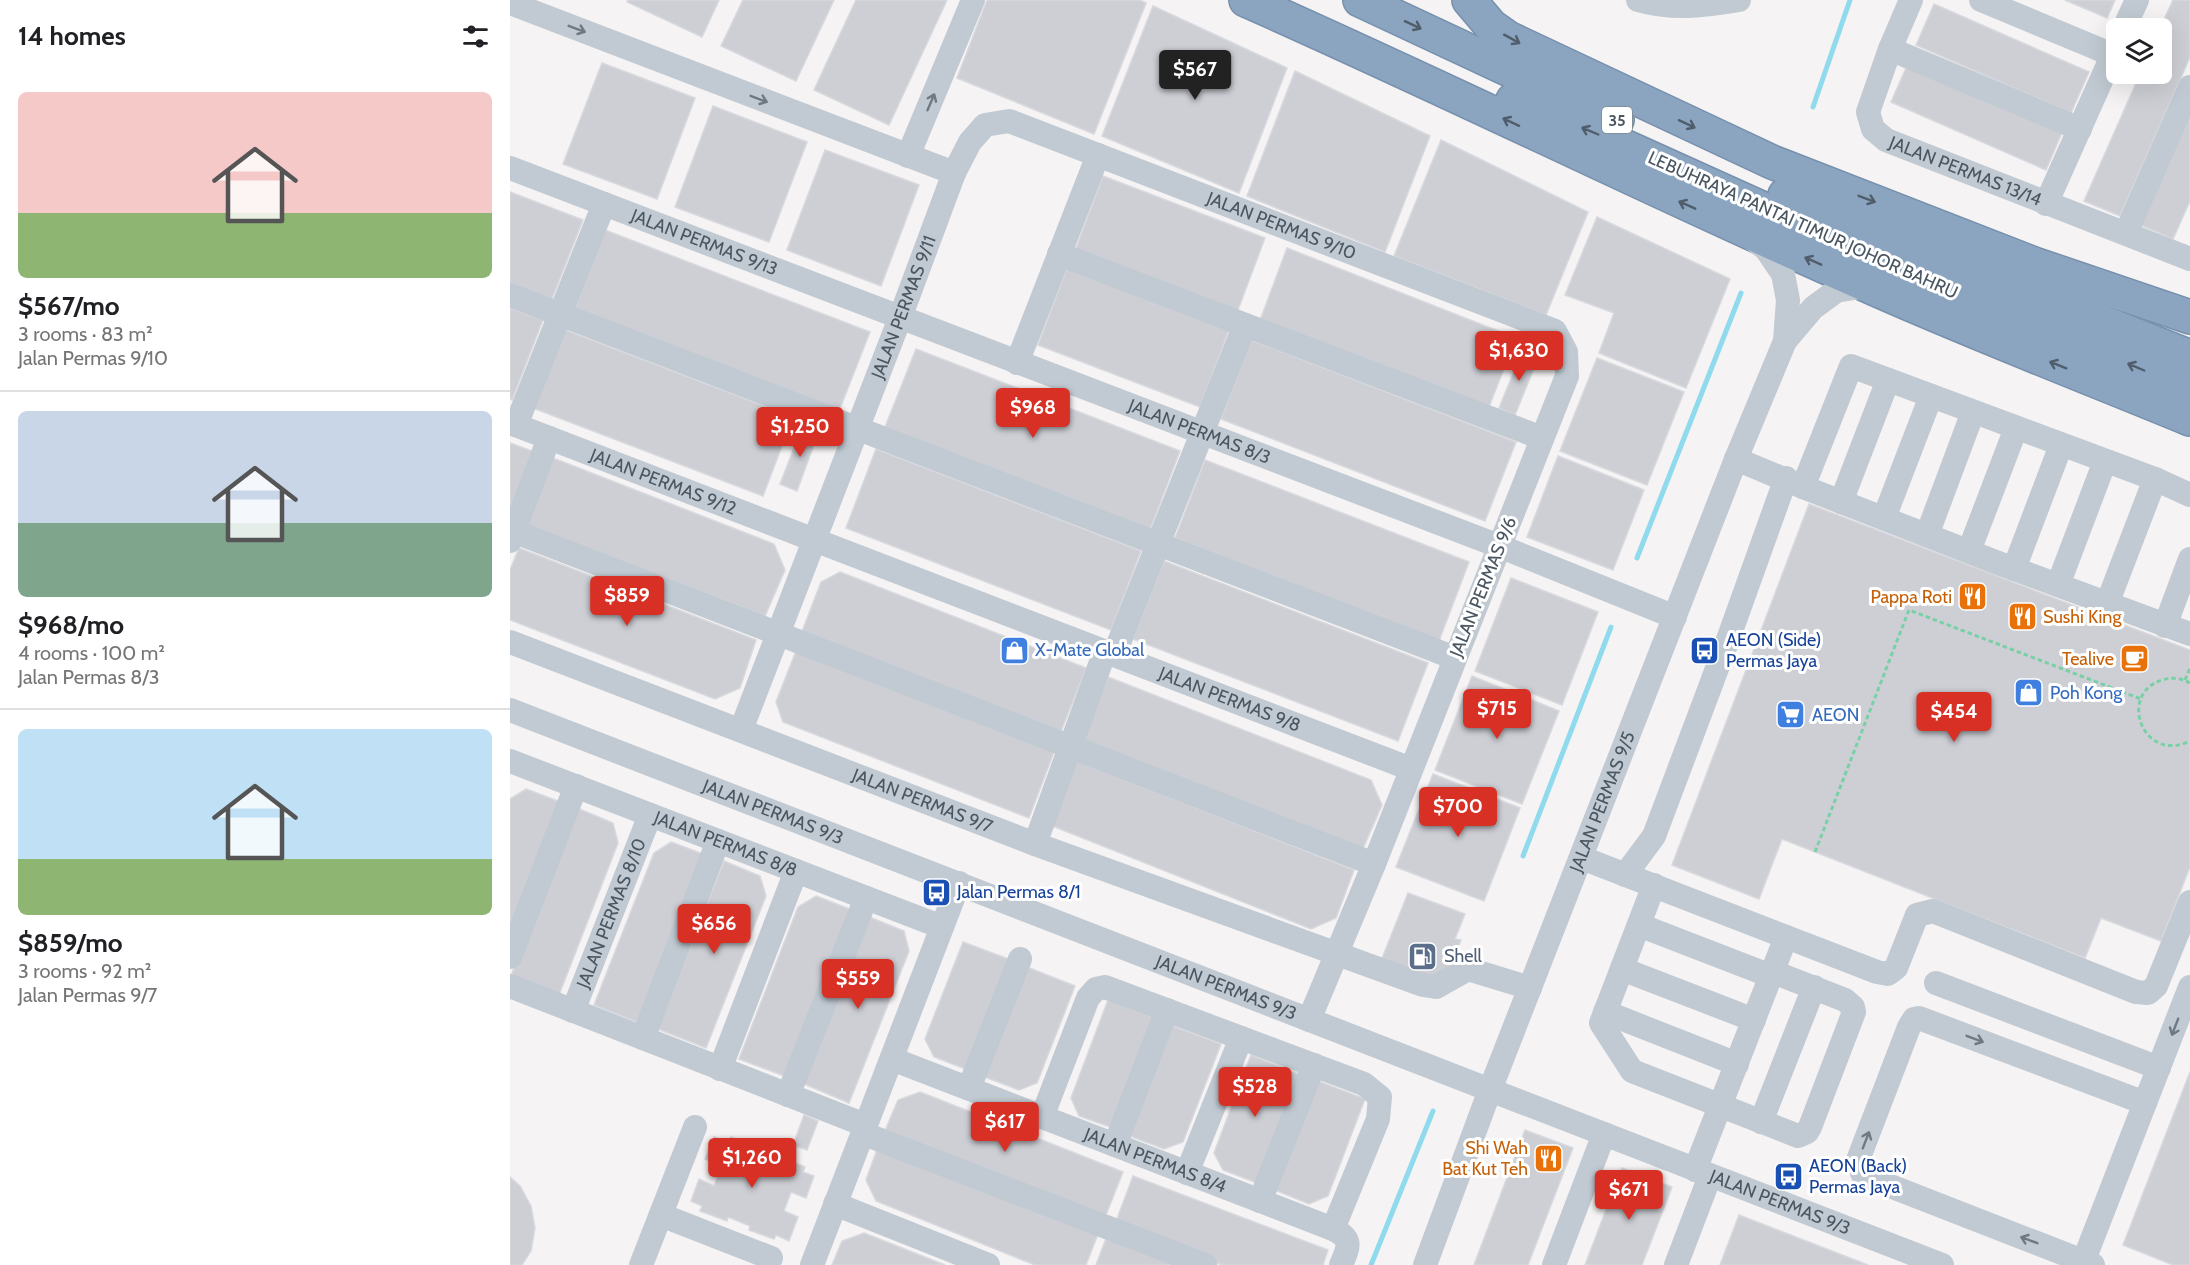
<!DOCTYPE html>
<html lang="en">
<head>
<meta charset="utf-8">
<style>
  :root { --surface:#fff; --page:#f6f6f6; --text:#202124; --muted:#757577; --line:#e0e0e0; --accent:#d93025 }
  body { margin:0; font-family:Cabin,sans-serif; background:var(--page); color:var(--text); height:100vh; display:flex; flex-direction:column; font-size:22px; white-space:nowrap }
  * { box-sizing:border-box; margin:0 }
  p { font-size:20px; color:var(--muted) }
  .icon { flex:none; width:33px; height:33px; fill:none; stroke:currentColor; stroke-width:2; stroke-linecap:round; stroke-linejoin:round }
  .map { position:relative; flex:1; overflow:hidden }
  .sheet { display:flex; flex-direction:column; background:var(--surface); width:510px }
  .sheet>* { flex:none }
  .tools { position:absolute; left:1596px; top:18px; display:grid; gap:12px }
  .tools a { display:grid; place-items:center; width:66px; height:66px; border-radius:9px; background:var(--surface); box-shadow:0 6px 24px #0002; font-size:30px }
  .price { position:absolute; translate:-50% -51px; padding:0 14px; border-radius:6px; background:var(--accent); color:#fff; font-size:20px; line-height:39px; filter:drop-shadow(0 2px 3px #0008) }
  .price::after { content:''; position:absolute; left:50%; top:36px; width:18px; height:14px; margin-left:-9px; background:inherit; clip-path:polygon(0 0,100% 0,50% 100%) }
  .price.on { background:#222; color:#fff }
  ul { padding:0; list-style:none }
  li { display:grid; align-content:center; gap:12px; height:318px; padding:0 18px }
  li+li { border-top:2px solid var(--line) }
  li span { display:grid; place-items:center; height:186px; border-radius:9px; color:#555 }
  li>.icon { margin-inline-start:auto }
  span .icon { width:108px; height:108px; fill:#fffc; stroke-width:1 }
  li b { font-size:26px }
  h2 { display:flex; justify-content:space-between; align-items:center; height:72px; padding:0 18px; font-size:26px }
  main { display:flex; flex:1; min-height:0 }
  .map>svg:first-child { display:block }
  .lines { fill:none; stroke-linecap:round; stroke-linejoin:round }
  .stream { stroke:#90daee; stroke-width:5 }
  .building { fill:#cdcfd5; stroke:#d7d9de; stroke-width:1.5 }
  .highway-casing { stroke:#7690ad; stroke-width:36 }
  .path { stroke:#7ad0a6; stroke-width:3; stroke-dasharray:4.5 3; stroke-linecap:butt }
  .minor { stroke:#c1cad2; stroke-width:24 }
  .highway { stroke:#8ba5c1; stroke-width:33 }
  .oneway { stroke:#505e6b }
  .oneway2 { stroke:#6e7983 }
  .labels { text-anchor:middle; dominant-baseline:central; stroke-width:6; stroke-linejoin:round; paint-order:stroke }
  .shield { fill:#fff; stroke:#808990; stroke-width:1.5 }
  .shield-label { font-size:16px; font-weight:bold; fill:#4a5661 }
  .street-label { font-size:18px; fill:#4a5661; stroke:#fff }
  .food-label { font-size:18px; fill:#c56008; stroke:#fff; text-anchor:end }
  .transit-label { font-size:18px; fill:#164399; stroke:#fff; text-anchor:start }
  .shop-label { font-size:18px; fill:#366cbe; stroke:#fff; text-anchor:start }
  .service-label { font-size:18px; fill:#4e5e75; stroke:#fff; text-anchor:start }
</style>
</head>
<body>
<main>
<section class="sheet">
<h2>14 homes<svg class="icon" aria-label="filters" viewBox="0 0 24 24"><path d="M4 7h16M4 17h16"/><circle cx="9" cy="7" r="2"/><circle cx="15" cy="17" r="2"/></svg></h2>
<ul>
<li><span style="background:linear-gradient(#f6c9c9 65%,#8fb573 0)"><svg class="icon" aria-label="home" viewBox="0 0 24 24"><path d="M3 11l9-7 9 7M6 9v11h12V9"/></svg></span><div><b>$567/mo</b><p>3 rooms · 83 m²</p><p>Jalan Permas 9/10</p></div></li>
<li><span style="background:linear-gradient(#c9d6e8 60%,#7fa58c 0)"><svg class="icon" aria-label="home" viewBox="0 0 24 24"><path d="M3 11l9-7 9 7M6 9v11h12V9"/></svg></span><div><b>$968/mo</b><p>4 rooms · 100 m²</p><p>Jalan Permas 8/3</p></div></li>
<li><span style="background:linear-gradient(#bfe0f5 70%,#8fb573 0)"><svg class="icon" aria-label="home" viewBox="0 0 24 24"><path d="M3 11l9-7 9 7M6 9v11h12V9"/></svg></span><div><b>$859/mo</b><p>3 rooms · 92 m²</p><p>Jalan Permas 9/7</p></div></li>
</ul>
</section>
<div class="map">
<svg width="1680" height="1265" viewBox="0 0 1680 1265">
  <rect width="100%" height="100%" fill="#f5f3f3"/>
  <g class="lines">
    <g class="stream">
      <polyline points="1303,107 1340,0"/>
      <polyline points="1127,558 1231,293"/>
      <polyline points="1013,856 1101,627"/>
      <polyline points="861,1265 923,1111"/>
    </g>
  </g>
  <g class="building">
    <polygon points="118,0 209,0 192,37 117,2"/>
    <polygon points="233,0 324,0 286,81 211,46"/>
    <polygon points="346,0 437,0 379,125 304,90"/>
    <polygon points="477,0 630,0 636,3 584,134 447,78"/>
    <polygon points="1555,0 1605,0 1597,18"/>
    <polygon points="1663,0 1680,0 1680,57 1610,216 1574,201 1630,74 1652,74 1650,28"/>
    <polygon points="1424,4 1579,72 1561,113 1406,45"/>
    <polygon points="643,6 777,68 729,193 592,136"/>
    <polygon points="1399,61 1554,128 1536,170 1381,102"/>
    <polygon points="92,63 185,98 147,199 53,164"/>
    <polygon points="785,71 920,136 875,252 737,196"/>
    <polygon points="203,106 297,142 259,242 165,207"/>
    <polygon points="1680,106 1680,201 1663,239 1628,224"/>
    <polygon points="931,140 1078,212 1036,315 884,256"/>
    <polygon points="315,150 409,185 371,286 277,250"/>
    <polygon points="593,176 755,238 726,315 564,253"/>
    <polygon points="0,192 73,220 42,299 0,283"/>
    <polygon points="1087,217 1220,279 1176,388 1089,353 1104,313 1055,295"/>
    <polygon points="95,230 360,332 329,411 65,309"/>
    <polygon points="777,248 1006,338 977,412 749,323"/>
    <polygon points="557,268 719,330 690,407 528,345"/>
    <polygon points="0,308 33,320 2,400 0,399"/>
    <polygon points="53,329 283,417 253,496 23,408"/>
    <polygon points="741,340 1006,442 975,521 711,419"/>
    <polygon points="406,349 670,451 640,530 375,427"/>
    <polygon points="1013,349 1029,356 1005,415 989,408"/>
    <polygon points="1087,358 1174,392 1137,485 1050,451"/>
    <polygon points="293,425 309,431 287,491 270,484"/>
    <polygon points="0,443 22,451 0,509"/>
    <polygon points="366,449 631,551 601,630 336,528"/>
    <polygon points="1048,456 1134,490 1103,570 1017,537"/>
    <polygon points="43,458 264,544 275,570 255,616 17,525"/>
    <polygon points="695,460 959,562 929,641 665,538"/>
    <polygon points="1299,504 1680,650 1680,867 1651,941 1591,918 1575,958 1272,839 1249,899 1162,865"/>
    <polygon points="9,548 246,640 230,688 205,699 0,620 0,570"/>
    <polygon points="654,561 918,663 888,741 623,639"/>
    <polygon points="330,572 576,668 550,734 291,634 311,582"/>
    <polygon points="1001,578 1088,612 1052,705 965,671"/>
    <polygon points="286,651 544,752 519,818 273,722 266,702"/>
    <polygon points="962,676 1049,711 1012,804 925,770"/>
    <polygon points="598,677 861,780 872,805 852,851 573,741"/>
    <polygon points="564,760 844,870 826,918 801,929 540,825"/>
    <polygon points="923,774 1010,808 974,901 886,867"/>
    <polygon points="16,789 53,803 0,938 0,799"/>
    <polygon points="67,808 103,823 108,843 49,995 1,976"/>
    <polygon points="161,842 198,856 132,1024 84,1005 144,853"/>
    <polygon points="214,861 250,876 256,896 196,1048 148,1029"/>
    <polygon points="898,893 955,914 945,939 951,940 933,984 871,961"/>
    <polygon points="306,896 342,910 277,1077 229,1059 288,907"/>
    <polygon points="357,916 394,931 399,951 339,1103 292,1083"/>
    <polygon points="453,942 501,960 458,1070 424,1057 415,1039"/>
    <polygon points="517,967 565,986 527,1083 509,1090 475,1077"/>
    <polygon points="598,1000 646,1019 603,1128 569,1116 561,1098"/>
    <polygon points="663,1026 711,1044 673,1142 654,1149 620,1136"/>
    <polygon points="741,1055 789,1074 747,1183 713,1170 704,1153"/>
    <polygon points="1680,1072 1680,1265 1663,1265 1613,1245"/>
    <polygon points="808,1081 855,1099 818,1196 799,1204 765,1190"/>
    <polygon points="410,1092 613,1172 594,1220 374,1133 388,1100"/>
    <polygon points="294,1115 308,1121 297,1150 283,1145"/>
    <polygon points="1015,1130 1063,1148 1018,1265 964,1265"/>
    <polygon points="204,1137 219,1143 221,1137 246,1147 244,1153 268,1162 270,1157 295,1167 293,1172 304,1176 296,1198 281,1192 274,1211 288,1217 279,1241 266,1235 264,1239 239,1230 240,1226 218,1217 217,1221 190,1211 192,1206 181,1201 189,1179 204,1186 212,1166 195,1159"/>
    <polygon points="368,1147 588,1234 576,1265 525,1265 366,1201 356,1180"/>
    <polygon points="1112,1168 1162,1187 1132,1265 1075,1265"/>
    <polygon points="623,1176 818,1250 813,1265 712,1265 605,1224"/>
    <polygon points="0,1177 10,1186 21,1206 25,1228 21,1251 12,1265 0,1265"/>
    <polygon points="1229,1215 1358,1265 1210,1265"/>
    <polygon points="354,1233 435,1265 322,1265 332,1241"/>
    <polygon points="597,1236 670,1265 586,1265"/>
  </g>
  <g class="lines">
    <defs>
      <g id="highway">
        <path d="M736,0C944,92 1147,193 1354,284C1461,332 1571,374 1680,419"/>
        <polyline points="850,0 1107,120"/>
        <polyline points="959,0 981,26 998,38 1262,162 1524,264 1680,317"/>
        <polyline points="1003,100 1076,129 1324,241 1680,390"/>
        <polyline points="1275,195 1680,357"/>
      </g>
    </defs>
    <use href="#highway" class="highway-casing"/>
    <g class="path">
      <polyline points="1675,680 1680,668"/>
      <path d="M1680,683C1671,678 1662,677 1652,680C1607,694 1633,764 1680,741"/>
      <polyline points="1305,852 1399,610 1631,699"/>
    </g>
    <g class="minor">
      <path d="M1128,0C1162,10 1195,6 1229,0"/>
      <path id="s1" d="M1401,0L1380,49L1358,112L1363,129L1376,140L1680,259"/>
      <polyline points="1471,0 1603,55"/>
      <polyline points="0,3 444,173"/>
      <polyline points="1614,28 1627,0"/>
      <polyline points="1380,49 1570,129"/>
      <polyline points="398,156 463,0"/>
      <path id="s2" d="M0,168L989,546L1165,617"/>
      <polyline points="1536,204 1606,47"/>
      <polyline points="1616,233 1680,87"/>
      <polyline points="549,254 1032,438"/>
      <polyline points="0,295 945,658"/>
      <polyline points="1275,341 1303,308 1326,291 1356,286"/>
      <polyline points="507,363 588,155"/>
      <path id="s3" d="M0,423L901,769"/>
      <polyline points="6,425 94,204"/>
      <polyline points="1226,459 1293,487 1483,561 1680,634"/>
      <polyline points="1293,487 1341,366 1645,479 1680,495"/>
      <polyline points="1331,502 1378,380"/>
      <polyline points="1374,518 1421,396"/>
      <polyline points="0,530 864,864"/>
      <polyline points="1417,535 1463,412"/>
      <polyline points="0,541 39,438"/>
      <polyline points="1459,551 1506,428"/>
      <polyline points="1504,569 1551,445"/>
      <polyline points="1548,585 1595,461"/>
      <polyline points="1597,604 1645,479"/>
      <polyline points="1655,626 1680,559"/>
      <path id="s4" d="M0,642L525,844L913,985L926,987L958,969L1020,988"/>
      <polyline points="604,655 735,325"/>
      <path id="s5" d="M0,710L1432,1265"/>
      <path id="s6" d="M231,730L390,318L444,173L460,142L475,125L499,121L1045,331L1056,352L1057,376L864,864L799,1020"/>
      <path id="s7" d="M0,761L432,927"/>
      <polyline points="525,844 595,651"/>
      <polyline points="1072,858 1367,972 1378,974 1386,968 1407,915 1423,911 1626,992 1638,993 1646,986 1680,902"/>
      <polyline points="1115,875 1144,836 1220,634 1276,478"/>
      <polyline points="1144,885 1091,1023 1122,1071 1288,1136 1297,1132 1300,1127 1344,1012 1343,1007 1335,1000 1263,972"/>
      <polyline points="1129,925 1261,976"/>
      <polyline points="0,957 66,786"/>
      <polyline points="1112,969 1244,1020"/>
      <polyline points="1426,983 1649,1068"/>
      <polyline points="0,986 355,1125"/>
      <path id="s8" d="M63,1011L140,815"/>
      <polyline points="1095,1012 1227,1064"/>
      <polyline points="133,1038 208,841"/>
      <path id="s9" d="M382,1059L823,1229C843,1239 839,1246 831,1265"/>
      <polyline points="210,1069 286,871"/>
      <polyline points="459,1088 510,959"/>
      <polyline points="278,1095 356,898"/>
      <polyline points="532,1117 578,998 586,989 595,987 854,1084 870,1097 868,1119 823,1229"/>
      <polyline points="1251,1122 1304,987"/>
      <polyline points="352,1133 695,1265"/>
      <polyline points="605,1145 657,1010"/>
      <polyline points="1185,1170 1276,937"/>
      <polyline points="677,1173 731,1038"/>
      <polyline points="750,1201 804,1065"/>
      <polyline points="325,1204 478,1265"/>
      <polyline points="151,1215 261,1258"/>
      <polyline points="131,1265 185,1127"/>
      <polyline points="302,1265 449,883"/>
      <path id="s10" d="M915,1265L980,1090L1226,459L1275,341L1278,300L1273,274L1256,249L1244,240"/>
      <polyline points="1044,1265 1094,1134"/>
      <polyline points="1166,1265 1200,1176"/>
      <polyline points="1572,1265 1680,987"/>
      <polyline points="1583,1265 1357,1177 1352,1173 1348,1160 1399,1027 1404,1019 1409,1018 1635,1103"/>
    </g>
    <use href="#highway" class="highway"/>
  </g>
  <defs><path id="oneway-shaft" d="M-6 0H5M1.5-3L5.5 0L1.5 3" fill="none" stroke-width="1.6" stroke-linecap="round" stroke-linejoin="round" transform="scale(1.5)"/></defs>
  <g class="oneway">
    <use href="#oneway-shaft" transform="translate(903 25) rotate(25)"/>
    <use href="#oneway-shaft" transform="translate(1002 39) rotate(29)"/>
    <use href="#oneway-shaft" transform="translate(1001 122) rotate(-155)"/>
    <use href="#oneway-shaft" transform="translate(1177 124) rotate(25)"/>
    <use href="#oneway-shaft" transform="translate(1080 131) rotate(-157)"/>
    <use href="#oneway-shaft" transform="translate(1357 199) rotate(21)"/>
    <use href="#oneway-shaft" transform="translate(1177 205) rotate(-156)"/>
    <use href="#oneway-shaft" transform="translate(1303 261) rotate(-156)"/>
    <use href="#oneway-shaft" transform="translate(1548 365) rotate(-158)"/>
    <use href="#oneway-shaft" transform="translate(1626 367) rotate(-157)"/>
  </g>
  <g class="oneway2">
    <use href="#oneway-shaft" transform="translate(67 29) rotate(21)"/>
    <use href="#oneway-shaft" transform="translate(249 99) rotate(21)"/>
    <use href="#oneway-shaft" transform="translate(421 102) rotate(-67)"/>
    <use href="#oneway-shaft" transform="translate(1665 1027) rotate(111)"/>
    <use href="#oneway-shaft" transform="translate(1465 1039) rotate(21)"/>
    <use href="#oneway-shaft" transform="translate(1356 1140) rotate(-69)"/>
    <use href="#oneway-shaft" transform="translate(1519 1240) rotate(-159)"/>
  </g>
  <defs>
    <symbol id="restaurant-square" viewBox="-11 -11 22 22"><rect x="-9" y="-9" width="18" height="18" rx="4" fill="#e8710a" stroke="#fff"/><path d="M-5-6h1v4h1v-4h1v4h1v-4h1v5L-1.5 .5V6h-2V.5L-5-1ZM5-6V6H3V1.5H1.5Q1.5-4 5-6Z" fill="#fff"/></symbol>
    <symbol id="shop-square" viewBox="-11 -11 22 22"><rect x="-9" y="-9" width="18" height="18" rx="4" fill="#3f7fe0" stroke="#fff"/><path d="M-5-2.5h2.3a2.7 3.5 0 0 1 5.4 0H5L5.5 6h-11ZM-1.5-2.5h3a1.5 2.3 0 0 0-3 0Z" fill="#fff"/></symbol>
    <symbol id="bus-square" viewBox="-11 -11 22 22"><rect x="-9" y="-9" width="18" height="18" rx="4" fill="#1a4fb4" stroke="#fff"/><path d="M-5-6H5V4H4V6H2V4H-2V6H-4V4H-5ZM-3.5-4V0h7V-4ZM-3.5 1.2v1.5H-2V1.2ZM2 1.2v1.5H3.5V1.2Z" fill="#fff"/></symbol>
    <symbol id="cafe-square" viewBox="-11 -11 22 22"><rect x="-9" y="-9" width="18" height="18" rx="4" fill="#e8710a" stroke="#fff"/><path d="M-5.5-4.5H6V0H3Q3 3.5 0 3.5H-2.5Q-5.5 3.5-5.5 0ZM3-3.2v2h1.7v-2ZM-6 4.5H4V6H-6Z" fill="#fff"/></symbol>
    <symbol id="supermarket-square" viewBox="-11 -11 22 22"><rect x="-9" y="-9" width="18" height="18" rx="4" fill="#3f7fe0" stroke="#fff"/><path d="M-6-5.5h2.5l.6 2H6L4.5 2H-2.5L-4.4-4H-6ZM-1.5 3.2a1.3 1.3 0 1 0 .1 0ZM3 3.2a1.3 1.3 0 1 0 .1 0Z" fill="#fff"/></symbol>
    <symbol id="fuel-square" viewBox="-11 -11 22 22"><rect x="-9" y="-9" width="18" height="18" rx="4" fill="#5c6f8a" stroke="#fff"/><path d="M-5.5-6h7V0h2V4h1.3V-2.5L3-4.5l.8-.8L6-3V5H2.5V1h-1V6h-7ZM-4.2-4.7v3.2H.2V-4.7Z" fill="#fff"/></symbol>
  </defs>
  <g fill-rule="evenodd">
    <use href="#restaurant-square" x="1446" y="580" width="33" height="33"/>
    <use href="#restaurant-square" x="1496" y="600" width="33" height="33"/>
    <use href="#shop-square" x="488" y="634" width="33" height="33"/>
    <use href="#bus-square" x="1178" y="634" width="33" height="33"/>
    <use href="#cafe-square" x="1608" y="642" width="33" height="33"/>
    <use href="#shop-square" x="1502" y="676" width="33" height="33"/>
    <use href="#supermarket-square" x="1264" y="698" width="33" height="33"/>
    <use href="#bus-square" x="410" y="876" width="33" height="33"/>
    <use href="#fuel-square" x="896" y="940" width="33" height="33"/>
    <use href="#restaurant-square" x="1022" y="1142" width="33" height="33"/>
    <use href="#bus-square" x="1262" y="1160" width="33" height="33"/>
  </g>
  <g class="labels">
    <rect class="shield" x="1092" y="107" width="30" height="26" rx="4.5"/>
    <g class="shield-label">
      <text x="1107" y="120">35</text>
    </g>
    <g class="street-label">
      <text stroke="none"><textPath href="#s1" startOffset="240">JALAN PERMAS 13/14</textPath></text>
      <text transform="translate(1293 225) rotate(24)">LEBUHRAYA PANTAI TIMUR JOHOR BAHRU</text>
      <text stroke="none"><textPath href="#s6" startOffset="970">JALAN PERMAS 9/10</textPath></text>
      <text stroke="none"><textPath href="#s2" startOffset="208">JALAN PERMAS 9/13</textPath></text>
      <text stroke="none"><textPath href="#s6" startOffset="453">JALAN PERMAS 9/11</textPath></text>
      <text stroke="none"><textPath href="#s2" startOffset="738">JALAN PERMAS 8/3</textPath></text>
      <text stroke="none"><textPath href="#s3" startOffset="164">JALAN PERMAS 9/12</textPath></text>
      <text transform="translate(973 587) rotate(-68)">JALAN PERMAS 9/6</text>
      <text stroke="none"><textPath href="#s3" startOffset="771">JALAN PERMAS 9/8</textPath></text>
      <text stroke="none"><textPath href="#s4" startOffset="442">JALAN PERMAS 9/7</textPath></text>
      <text stroke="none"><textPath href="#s10" startOffset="496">JALAN PERMAS 9/5</textPath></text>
      <text stroke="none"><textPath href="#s5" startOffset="282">JALAN PERMAS 9/3</textPath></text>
      <text stroke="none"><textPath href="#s7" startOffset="231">JALAN PERMAS 8/8</textPath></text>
      <text stroke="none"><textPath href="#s8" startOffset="105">JALAN PERMAS 8/10</textPath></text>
      <text stroke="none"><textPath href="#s5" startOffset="768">JALAN PERMAS 9/3</textPath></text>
      <text stroke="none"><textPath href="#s9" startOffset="282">JALAN PERMAS 8/4</textPath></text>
      <text stroke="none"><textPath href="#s5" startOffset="1362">JALAN PERMAS 9/3</textPath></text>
    </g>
    <g class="food-label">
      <text x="1442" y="597">Pappa Roti</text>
      <text x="1533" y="617" text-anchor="start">Sushi King</text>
      <text x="1604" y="659">Tealive</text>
      <text x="1018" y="1148">Shi Wah<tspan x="1018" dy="21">Bat Kut Teh</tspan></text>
    </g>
    <g class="transit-label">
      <text x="1216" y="640">AEON (Side)<tspan x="1216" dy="21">Permas Jaya</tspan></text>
      <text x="447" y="892">Jalan Permas 8/1</text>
      <text x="1299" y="1166">AEON (Back)<tspan x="1299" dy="21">Permas Jaya</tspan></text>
    </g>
    <g class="shop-label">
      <text x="525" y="650">X-Mate Global</text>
      <text x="1540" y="693">Poh Kong</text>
      <text x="1302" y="715">AEON</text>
    </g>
    <g class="service-label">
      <text x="934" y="956">Shell</text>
    </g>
  </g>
</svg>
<div class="tools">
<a><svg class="icon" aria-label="layers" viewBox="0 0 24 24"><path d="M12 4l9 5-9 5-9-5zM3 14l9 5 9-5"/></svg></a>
</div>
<b class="price on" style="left:685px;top:101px">$567</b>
<b class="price" style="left:1009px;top:382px">$1,630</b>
<b class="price" style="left:523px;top:439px">$968</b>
<b class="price" style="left:290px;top:458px">$1,250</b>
<b class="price" style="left:117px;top:627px">$859</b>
<b class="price" style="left:987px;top:740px">$715</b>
<b class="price" style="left:1444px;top:743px">$454</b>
<b class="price" style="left:948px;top:838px">$700</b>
<b class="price" style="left:204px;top:955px">$656</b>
<b class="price" style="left:348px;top:1010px">$559</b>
<b class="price" style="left:745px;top:1118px">$528</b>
<b class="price" style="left:495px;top:1153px">$617</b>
<b class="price" style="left:242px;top:1189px">$1,260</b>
<b class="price" style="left:1119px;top:1221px">$671</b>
</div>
</main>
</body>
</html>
